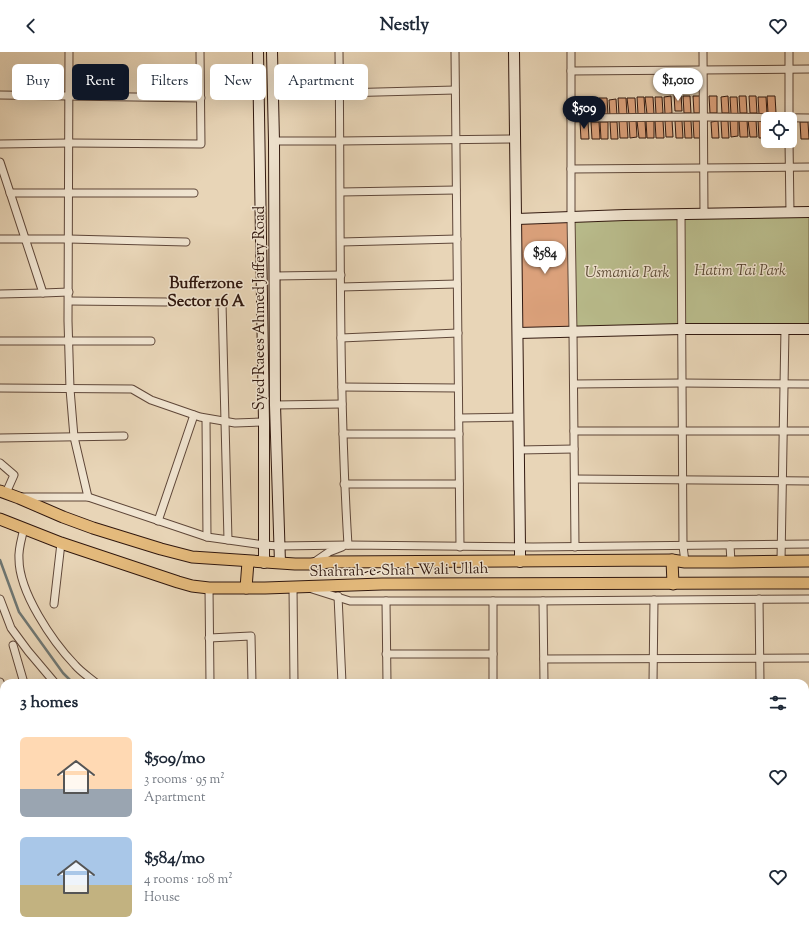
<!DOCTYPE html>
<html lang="en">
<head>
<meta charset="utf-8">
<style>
  :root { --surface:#fff; --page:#f2f2f3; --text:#1f2937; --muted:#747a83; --accent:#111827 }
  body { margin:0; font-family:"Sorts Mill Goudy",serif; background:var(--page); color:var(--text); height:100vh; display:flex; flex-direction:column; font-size:15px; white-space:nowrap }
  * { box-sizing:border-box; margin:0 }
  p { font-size:13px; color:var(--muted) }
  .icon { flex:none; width:22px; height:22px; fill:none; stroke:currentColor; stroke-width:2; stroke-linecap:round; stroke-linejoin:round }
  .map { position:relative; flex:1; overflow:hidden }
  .sheet { position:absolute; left:0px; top:627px; width:809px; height:256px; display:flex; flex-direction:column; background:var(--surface); border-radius:12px 12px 0 0; box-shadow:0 4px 16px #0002 }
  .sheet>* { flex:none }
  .hud { position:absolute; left:12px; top:12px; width:400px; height:36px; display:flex; gap:8px }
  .buttons { position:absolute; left:761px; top:60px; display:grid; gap:8px }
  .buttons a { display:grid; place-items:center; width:36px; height:36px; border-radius:6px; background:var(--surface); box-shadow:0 4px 16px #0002; font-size:20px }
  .price { position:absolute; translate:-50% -34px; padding:0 9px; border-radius:14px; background:#fff; color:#222; font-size:13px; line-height:26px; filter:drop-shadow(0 1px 2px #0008) }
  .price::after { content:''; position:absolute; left:50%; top:24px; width:12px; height:9px; margin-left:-6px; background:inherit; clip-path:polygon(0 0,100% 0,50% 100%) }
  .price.current { background:var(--accent); color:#fff }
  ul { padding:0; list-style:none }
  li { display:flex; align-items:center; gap:12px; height:100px; padding:0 20px }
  li span { display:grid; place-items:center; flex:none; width:112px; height:80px; border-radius:6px; color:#555 }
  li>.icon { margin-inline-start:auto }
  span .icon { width:48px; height:48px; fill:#fffc; stroke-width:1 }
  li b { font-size:17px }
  h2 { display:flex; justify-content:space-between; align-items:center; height:48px; padding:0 20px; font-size:17px }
  .pill { padding:0 14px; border-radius:6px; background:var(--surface); box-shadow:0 4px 16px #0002; font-size:14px; line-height:36px }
  .pill.current { background:var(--accent); color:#fff }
  header { display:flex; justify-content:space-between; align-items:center; height:52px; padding:0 20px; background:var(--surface); font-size:18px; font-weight:700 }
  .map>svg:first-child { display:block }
  .green { fill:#b9bc8c; stroke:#756a4e }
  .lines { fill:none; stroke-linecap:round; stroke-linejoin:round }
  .stream { stroke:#6f7773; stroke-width:2.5 }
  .building { fill:#dba17b; stroke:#31180f }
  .street-casing { stroke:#5f4739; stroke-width:9 }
  .secondary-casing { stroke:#31180f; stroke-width:12 }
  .primary-casing { stroke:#31180f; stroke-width:13 }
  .street { stroke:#f0e4d0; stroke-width:7 }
  .secondary { stroke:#f0e4d0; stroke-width:10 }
  .primary { stroke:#e4ba7c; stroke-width:11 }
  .labels { text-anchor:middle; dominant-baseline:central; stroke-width:3; stroke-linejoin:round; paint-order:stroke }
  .park-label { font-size:15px; font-style:italic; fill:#5a4934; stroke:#f0e4d0 }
  .street-label { font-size:15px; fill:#31180f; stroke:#f0e4d0 }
  .neighbourhood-label { font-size:16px; font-weight:bold; fill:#31180f; stroke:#f0e4d0 }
</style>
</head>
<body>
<header><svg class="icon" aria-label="back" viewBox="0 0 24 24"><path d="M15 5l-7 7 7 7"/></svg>Nestly<svg class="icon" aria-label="heart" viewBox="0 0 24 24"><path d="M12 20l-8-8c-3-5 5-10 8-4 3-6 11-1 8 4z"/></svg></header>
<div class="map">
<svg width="809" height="883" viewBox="0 0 809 883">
  <rect width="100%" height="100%" fill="#e8d5b7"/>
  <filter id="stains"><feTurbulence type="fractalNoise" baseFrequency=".005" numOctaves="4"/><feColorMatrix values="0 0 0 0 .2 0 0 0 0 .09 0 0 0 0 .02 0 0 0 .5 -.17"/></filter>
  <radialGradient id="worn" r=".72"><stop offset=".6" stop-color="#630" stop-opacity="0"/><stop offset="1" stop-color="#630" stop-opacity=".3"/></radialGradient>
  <g class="green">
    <polygon points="809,160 809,276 573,280 571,165"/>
    <polygon points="805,708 809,708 809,744 805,766"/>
    <polygon points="546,879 681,879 676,883 546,883"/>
  </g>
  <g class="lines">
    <g class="stream">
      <polyline points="0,508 19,560 63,621 73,631"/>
      <polyline points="178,879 180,883"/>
    </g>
  </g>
  <g class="building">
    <polygon points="674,42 681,42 682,59 675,59"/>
    <polygon points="671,44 672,61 665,62 664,45"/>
    <polygon points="683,44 690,44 691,61 684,61"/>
    <polygon points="693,44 701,44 701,61 694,61"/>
    <polygon points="709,44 717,44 717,61 710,61"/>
    <polygon points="728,44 729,61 722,61 721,45"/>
    <polygon points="739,44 746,44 747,61 740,61"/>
    <polygon points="749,44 756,44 757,61 750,61"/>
    <polygon points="767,44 775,44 776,61 768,61"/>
    <polygon points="637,45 644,45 645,62 638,62"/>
    <polygon points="645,45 653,45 654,62 647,62"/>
    <polygon points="655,45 662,45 663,61 656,62"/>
    <polygon points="730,45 737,45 738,62 731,62"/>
    <polygon points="758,45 766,45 767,62 759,62"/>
    <polygon points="580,46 587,46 588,63 581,63"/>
    <polygon points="590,46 598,46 598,63 591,63"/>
    <polygon points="599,46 607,46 608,63 600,63"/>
    <polygon points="618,46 626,46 627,63 619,63"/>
    <polygon points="627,46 635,46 636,63 629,63"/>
    <polygon points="616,47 617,64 610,64 609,48"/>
    <polygon points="738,67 738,84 731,85 730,68"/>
    <polygon points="636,68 637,85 630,86 629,69"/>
    <polygon points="672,68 673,85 666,85 665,69"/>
    <polygon points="739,68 747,68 748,85 740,85"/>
    <polygon points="748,68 756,68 757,85 750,85"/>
    <polygon points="619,69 627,69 628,86 620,86"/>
    <polygon points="637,69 645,69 646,86 639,86"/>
    <polygon points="646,69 654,69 654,86 647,86"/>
    <polygon points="655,69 663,69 664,86 656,86"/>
    <polygon points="675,69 682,69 683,86 676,86"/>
    <polygon points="684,69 691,69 692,86 685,86"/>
    <polygon points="693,69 701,69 701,86 694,86"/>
    <polygon points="718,69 719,86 712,86 711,70"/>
    <polygon points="721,69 728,69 729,86 722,86"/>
    <polygon points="758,69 766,69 767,86 759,86"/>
    <polygon points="580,70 588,70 589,87 581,87"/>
    <polygon points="591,70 599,70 600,87 592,87"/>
    <polygon points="600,70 608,70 608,87 601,87"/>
    <polygon points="610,70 617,70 618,87 611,87"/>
    <polygon points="800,70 808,70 809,87 801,87"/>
    <polygon points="571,165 573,280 518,281 517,167"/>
    <polygon points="571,879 579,879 580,882 580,883 570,883"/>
  </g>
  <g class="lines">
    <defs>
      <g id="street">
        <polyline points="69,0 68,269 70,337 74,385 88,445"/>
        <path d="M339,0C341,164 338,329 348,493"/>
        <polyline points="455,0 460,495"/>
        <polyline points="571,0 571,165 573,280 575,495"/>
        <polyline points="703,0 704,162"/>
        <polyline points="789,0 789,67"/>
        <polyline points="571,19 809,17"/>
        <polyline points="340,41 455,38"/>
        <polyline points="0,43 201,46"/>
        <polyline points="571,66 703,65 809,66"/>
        <polyline points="274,89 340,89 516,87"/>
        <polyline points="789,89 790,161"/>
        <polyline points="0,92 69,91 201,92 200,0"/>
        <polyline points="0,110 43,241"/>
        <polyline points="571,117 809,115"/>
        <polyline points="341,140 456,138"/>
        <polyline points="10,141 194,141"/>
        <polyline points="681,163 683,494 685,510"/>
        <polyline points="0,187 69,187 186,190"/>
        <polyline points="341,190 457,187"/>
        <polyline points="275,224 341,223"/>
        <polyline points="341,235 457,232"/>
        <polyline points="0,242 43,241 69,240"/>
        <polyline points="69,249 166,250"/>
        <polyline points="222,251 228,488"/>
        <polyline points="341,286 458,281"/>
        <polyline points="0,289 151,289"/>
        <polyline points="574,332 682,331 809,332"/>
        <polyline points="342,335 458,336"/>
        <polyline points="0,336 132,337 151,348 200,365 235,371 264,370"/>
        <polyline points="275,353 342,352"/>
        <polyline points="459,366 519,365"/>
        <polyline points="206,367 207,485"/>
        <polyline points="574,379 809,379"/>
        <polyline points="343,382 459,382"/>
        <polyline points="0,386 124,384"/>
        <polyline points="519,398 574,397"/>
        <polyline points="0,411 14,423 6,441"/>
        <polyline points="575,427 809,429"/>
        <polyline points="344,432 459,432"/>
        <polyline points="22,445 88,445 207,485 264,493 279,494 348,493 533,495 809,492"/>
        <polyline points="158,469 194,363"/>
        <path d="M24,476C22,486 18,497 19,507C19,540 52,589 75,613C81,620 89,625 96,631"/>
        <polyline points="730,493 731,510"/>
        <polyline points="781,509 785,276"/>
        <polyline points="313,511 329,500 342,495"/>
        <polyline points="293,535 294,631"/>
        <polyline points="209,536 210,631"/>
        <polyline points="312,537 350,549 535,549 809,547"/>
        <polyline points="338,544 342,631"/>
        <polyline points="0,547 11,576 28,599 55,631"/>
        <polyline points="759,547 760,631"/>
        <polyline points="386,549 387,631"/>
        <polyline points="543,549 544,631"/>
        <polyline points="54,552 61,491"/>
        <polyline points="209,586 251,584 252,631"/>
        <polyline points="13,593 24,631"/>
        <polyline points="386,602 493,602"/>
        <polyline points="544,607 809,606"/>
        <polyline points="0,630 4,642"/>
        <polyline points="493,631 493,549"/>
        <polyline points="653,631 654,548"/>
        <polyline points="0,648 4,647"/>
        <polyline points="805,657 809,657"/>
        <polyline points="0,659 4,672"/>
        <polyline points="805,708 809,708"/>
        <polyline points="805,766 807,764 809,732"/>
        <polyline points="0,809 4,807"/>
        <polyline points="805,836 809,833"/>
        <polyline points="805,865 809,869"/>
        <polyline points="48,879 50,883"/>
        <polyline points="73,879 75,883"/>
        <polyline points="148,879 149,883"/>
        <polyline points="167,879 168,883"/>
        <polyline points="197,879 198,883"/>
        <polyline points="212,879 213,883"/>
        <polyline points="271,879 271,883"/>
        <polyline points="414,879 414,883"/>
        <polyline points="491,879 546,880"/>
        <polyline points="80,883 80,879"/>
        <polyline points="279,883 327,881"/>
        <polyline points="676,883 681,879"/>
        <polyline points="754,883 758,879"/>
      </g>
      <g id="secondary">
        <polyline points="258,0 264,370 264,511"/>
        <polyline points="272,0 274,89 275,353 280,511"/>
        <polyline points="514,0 520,495 520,510"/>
        <polyline points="517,167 625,163 809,160"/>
        <polyline points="518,281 682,277 809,277"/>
        <polyline points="0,842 4,856"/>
        <polyline points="10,879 12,883"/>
      </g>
      <g id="primary">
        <polyline points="0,439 19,446 63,465 93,476 161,497 192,505 295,512 311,512 330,510 672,508 685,510 731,510 809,509"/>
        <polyline points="0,467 61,491 178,530 192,534 209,536 265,536 382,532 809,531"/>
        <polyline points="672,508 673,532"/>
        <polyline points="246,536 248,510"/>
      </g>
    </defs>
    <use href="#street" class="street-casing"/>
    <use href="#secondary" class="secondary-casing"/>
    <use href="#primary" class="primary-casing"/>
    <use href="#street" class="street"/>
    <use href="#secondary" class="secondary"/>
    <use href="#primary" class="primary"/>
  </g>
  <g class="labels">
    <g class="park-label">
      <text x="740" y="219">Hatim Tai Park</text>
      <text x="627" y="221">Usmania Park</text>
    </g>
    <g class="street-label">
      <text transform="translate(260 256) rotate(-90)">Syed Raees Ahmed Jaffery Road</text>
      <text transform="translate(399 519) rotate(-1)">Shahrah-e-Shah Wali Ullah</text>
    </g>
    <g class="neighbourhood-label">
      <text x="206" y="232">Bufferzone<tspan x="206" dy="18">Sector 16 A</tspan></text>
    </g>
  </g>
  <rect width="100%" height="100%" filter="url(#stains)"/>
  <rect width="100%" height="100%" fill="url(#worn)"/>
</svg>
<div class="buttons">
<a><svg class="icon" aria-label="locate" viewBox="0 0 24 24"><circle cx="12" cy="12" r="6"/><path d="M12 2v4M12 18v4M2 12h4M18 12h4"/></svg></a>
</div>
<b class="price" style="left:678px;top:50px">$1,010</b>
<b class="price current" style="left:584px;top:78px">$509</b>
<b class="price" style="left:545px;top:223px">$584</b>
<div class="hud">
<a class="pill">Buy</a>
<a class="pill current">Rent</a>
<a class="pill">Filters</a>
<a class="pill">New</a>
<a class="pill">Apartment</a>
</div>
<section class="sheet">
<h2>3 homes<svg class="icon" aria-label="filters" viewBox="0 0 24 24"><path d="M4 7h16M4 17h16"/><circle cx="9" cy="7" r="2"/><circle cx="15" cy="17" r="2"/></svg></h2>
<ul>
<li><span style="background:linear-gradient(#ffd9b3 65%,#9aa5b1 0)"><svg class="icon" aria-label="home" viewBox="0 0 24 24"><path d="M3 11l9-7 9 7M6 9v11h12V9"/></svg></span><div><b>$509/mo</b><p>3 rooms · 95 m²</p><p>Apartment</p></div><svg class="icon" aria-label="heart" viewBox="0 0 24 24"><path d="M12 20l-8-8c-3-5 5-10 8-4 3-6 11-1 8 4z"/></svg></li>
<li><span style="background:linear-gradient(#a9c7e8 60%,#c2b280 0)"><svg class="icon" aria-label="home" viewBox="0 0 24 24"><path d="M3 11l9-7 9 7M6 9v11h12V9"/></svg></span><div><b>$584/mo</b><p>4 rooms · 108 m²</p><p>House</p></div><svg class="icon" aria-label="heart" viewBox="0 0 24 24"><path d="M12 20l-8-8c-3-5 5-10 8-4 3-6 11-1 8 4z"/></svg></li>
</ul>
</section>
</div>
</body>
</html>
